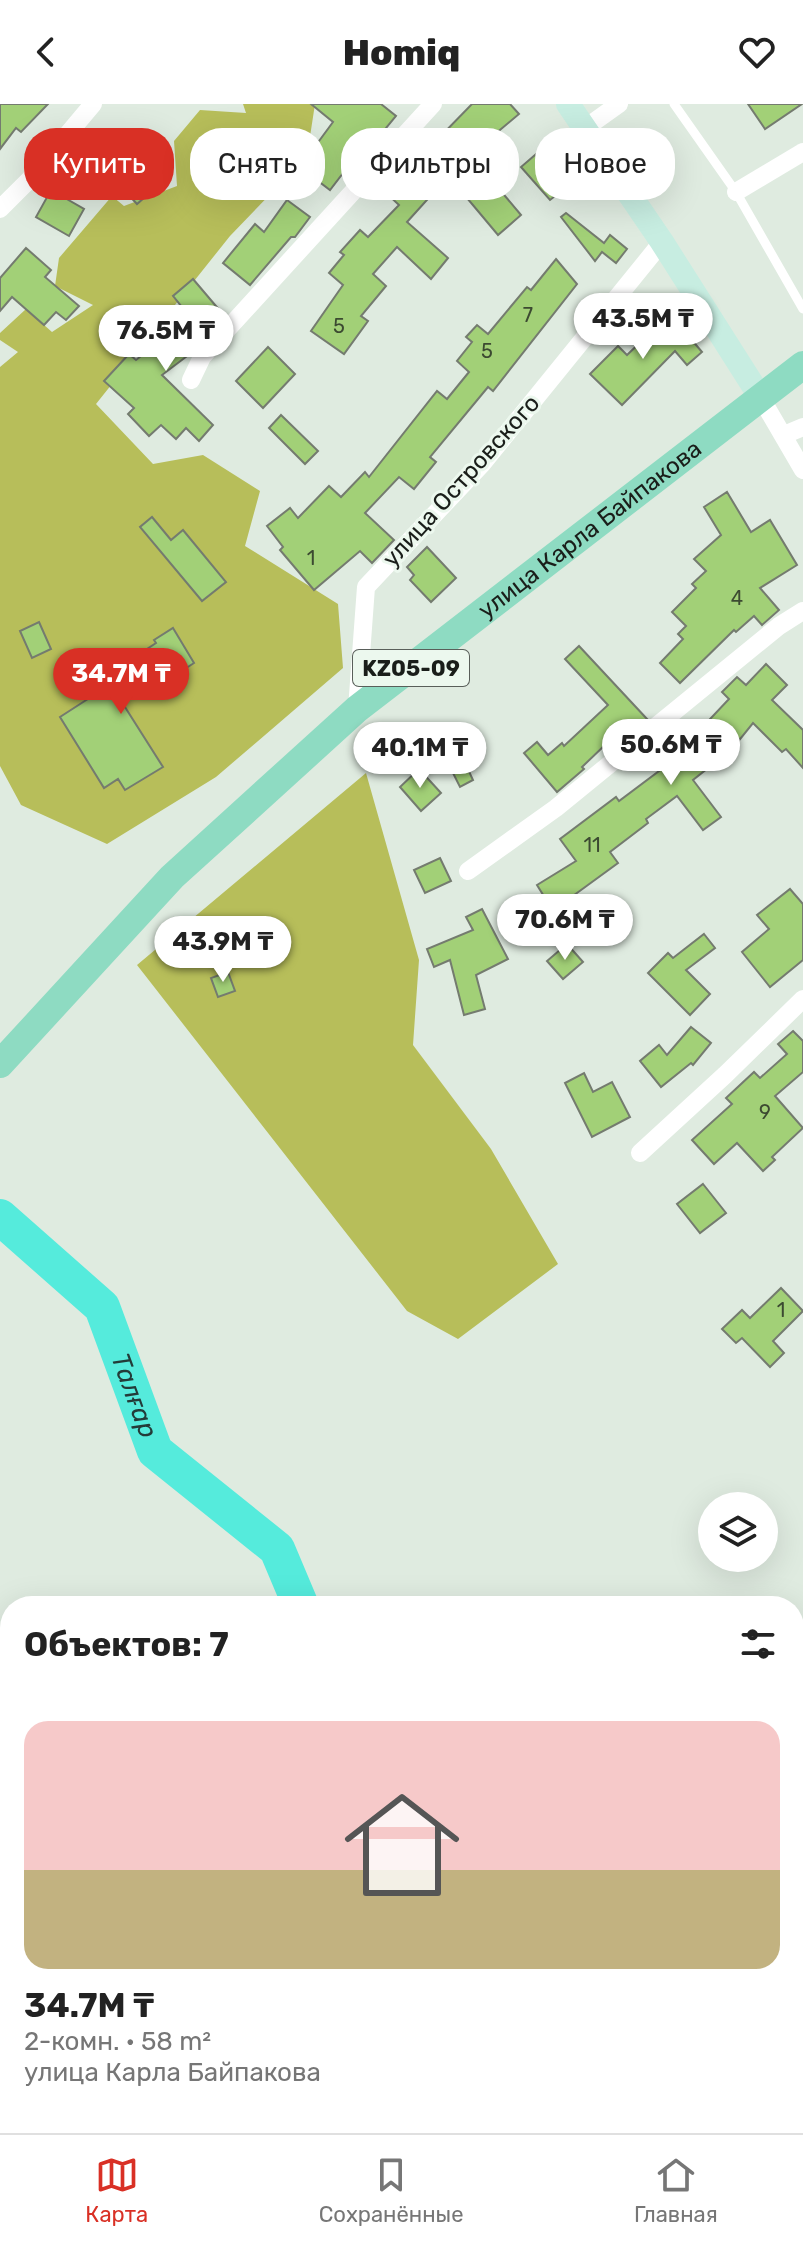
<!DOCTYPE html>
<html lang="ru">
<head>
<meta charset="utf-8">
<style>
  :root { --surface:#fff; --page:#f2f2f2; --text:#222; --muted:#767676; --line:#e0e0e0; --accent:#d93025 }
  body { margin:0; font-family:Rubik,sans-serif; background:var(--page); color:var(--text); height:100vh; display:flex; flex-direction:column; font-size:30px; white-space:nowrap }
  * { box-sizing:border-box; margin:0 }
  p { font-size:26px; color:var(--muted) }
  .icon { flex:none; width:44px; height:44px; fill:none; stroke:currentColor; stroke-width:2; stroke-linecap:round; stroke-linejoin:round }
  .map { position:relative; flex:1; overflow:hidden }
  .details { position:absolute; left:0px; top:1492px; width:804px; height:538px; display:flex; flex-direction:column; background:var(--surface); border-radius:32px 32px 0 0; box-shadow:0 8px 32px #0002 }
  .details>* { flex:none }
  .top-card { position:absolute; left:24px; top:24px; width:756px; height:72px; display:flex; gap:16px }
  .buttons { position:absolute; left:698px; top:1388px; display:grid; gap:16px }
  .buttons a { display:grid; place-items:center; width:80px; height:80px; border-radius:50%; background:var(--surface); box-shadow:0 8px 32px #0002; font-size:40px }
  .price { position:absolute; translate:-50% -68px; padding:0 18px; border-radius:28px; background:#fff; color:#222; font-size:26px; line-height:52px; filter:drop-shadow(0 2px 4px #0008) }
  .price::after { content:''; position:absolute; left:50%; top:48px; width:24px; height:18px; margin-left:-12px; background:inherit; clip-path:polygon(0 0,100% 0,50% 100%) }
  .price.current { background:var(--accent); color:#fff }
  ul { padding:0; list-style:none }
  li { display:grid; align-content:center; gap:16px; height:424px; padding:0 24px }
  li span { display:grid; place-items:center; height:248px; border-radius:24px; color:#555 }
  li>.icon { margin-inline-start:auto }
  span .icon { width:144px; height:144px; fill:#fffc; stroke-width:1 }
  li b { font-size:34px }
  h2 { display:flex; justify-content:space-between; align-items:center; height:96px; padding:0 24px; font-size:34px }
  .pill { padding:0 28px; border-radius:32px; background:var(--surface); box-shadow:0 8px 32px #0002; font-size:28px; line-height:72px }
  .pill.current { background:var(--accent); color:#fff }
  header { display:flex; justify-content:space-between; align-items:center; height:104px; padding:0 24px; background:var(--surface); font-size:36px; font-weight:800 }
  .dock { display:flex; justify-content:space-around; align-items:center; height:112px; border-top:2px solid var(--line); background:var(--surface); font-size:22px; color:var(--muted) }
  .dock a { display:grid; justify-items:center; gap:4px }
  .dock .current { color:var(--accent) }
  .map>svg:first-child { display:block }
  .green { fill:#b7be5a }
  .lines { fill:none; stroke-linecap:round; stroke-linejoin:round }
  .river { stroke:#55ebdc; stroke-width:36 }
  .building { fill:#a2d077; stroke:#747b6f; stroke-width:2 }
  .lane { stroke:#fff; stroke-width:9 }
  .street { stroke:#fff; stroke-width:18 }
  .secondary { stroke:#c7ede1; stroke-width:24 }
  .primary { stroke:#8edbc2; stroke-width:28 }
  .labels { text-anchor:middle; dominant-baseline:central; stroke-width:6; stroke-linejoin:round; paint-order:stroke }
  .number-label { font-size:20px; fill:#3c4a31 }
  .shield { fill:#ecf8ee; stroke:#595f5a; stroke-width:2 }
  .shield-label { font-size:22px; font-weight:bold; fill:#1a1e1a }
  .street-label { font-size:24px; fill:#1a1e1a; stroke:#ecf8ee }
  .water-label { font-size:26px; font-style:italic; fill:#233c39; stroke:#ecf8ee }
</style>
</head>
<body>
<header><svg class="icon" aria-label="back" viewBox="0 0 24 24"><path d="M15 5l-7 7 7 7"/></svg>Homiq<svg class="icon" aria-label="heart" viewBox="0 0 24 24"><path d="M12 20l-8-8c-3-5 5-10 8-4 3-6 11-1 8 4z"/></svg></header>
<div class="map">
<svg width="803" height="2029" viewBox="0 0 803 2029">
  <rect width="100%" height="100%" fill="#dfebe0"/>
  <g class="green">
    <polygon points="243,0 315,0 307,52 230,132 96,300 153,360 203,351 260,387 245,442 338,500 343,564 216,673 107,740 21,701 0,662 0,263 18,248 0,236 0,229 26,205 52,228 93,201 55,182 59,154 112,92 124,102 177,82 174,37 200,6 246,9"/>
    <polygon points="366,669 419,856 413,941 491,1045 558,1160 458,1235 407,1207 137,861"/>
  </g>
  <g class="lines">
    <g class="river">
      <path id="s1" d="M0,1113L102,1203L155,1347L277,1445L301,1502"/>
      <polyline points="522,2020 532,2029"/>
    </g>
  </g>
  <g class="building">
    <polygon points="0,0 48,0 21,28 16,24 0,45"/>
    <polygon points="311,0 381,0 396,12 368,46 363,43 330,86 309,70 317,59 308,52 333,18"/>
    <polygon points="472,0 510,0 519,10 494,31 464,64 493,91 500,86 521,111 498,131 462,88 460,91 439,72 453,57 434,39"/>
    <polygon points="748,0 802,0 765,25"/>
    <polygon points="145,35 164,57 151,69 161,79 137,100 114,75 121,69 115,62"/>
    <polygon points="542,45 555,61 568,51 583,70 550,96 521,63"/>
    <polygon points="407,60 435,87 407,118 448,154 431,175 397,143 373,170 386,182 361,212 368,217 344,250 311,227 343,181 329,169 344,151 340,148 360,126 368,133 399,101 383,86"/>
    <polygon points="51,86 84,105 69,132 36,113"/>
    <polygon points="287,96 310,113 295,133 291,133 250,181 223,159 255,120 264,128"/>
    <polygon points="566,109 604,139 610,131 627,145 616,159 602,148 595,157 561,113"/>
    <polygon points="26,144 51,166 45,173 79,202 66,216 56,208 44,221 12,193 0,207 0,174"/>
    <polygon points="556,155 577,180 493,287 488,283 430,353 436,358 414,385 399,373 365,409 394,436 372,459 360,447 314,486 280,446 283,443 267,422 290,404 298,414 329,382 341,393 365,368 369,373 437,287 447,295 469,268 457,257 472,238 466,233 477,221 488,230 527,183 531,186"/>
    <polygon points="193,175 221,208 191,233 197,241 191,249 162,271 213,321 199,337 186,324 176,335 161,321 149,332 128,310 134,304 104,277 129,250 136,256 190,213 173,192"/>
    <polygon points="674,215 702,248 687,261 675,247 622,301 590,270 618,242 627,251 650,229 654,233"/>
    <polygon points="268,243 295,270 263,304 236,277"/>
    <polygon points="281,311 318,347 305,360 269,324"/>
    <polygon points="727,388 751,428 770,416 797,461 760,484 779,506 762,521 754,512 736,528 734,526 680,579 660,559 683,535 678,530 686,522 672,508 696,484 692,480 706,467 694,455 721,431 704,403"/>
    <polygon points="152,413 171,436 183,426 226,478 202,497 140,423"/>
    <polygon points="427,443 456,474 431,498 410,476 414,471 407,463"/>
    <polygon points="39,518 51,545 32,554 20,527"/>
    <polygon points="173,524 194,559 177,570 169,559 118,592 163,663 125,686 118,675 104,684 60,613 94,591 83,574 101,563 106,572 156,539 154,536"/>
    <polygon points="579,542 647,615 634,625 628,619 582,663 584,665 557,688 524,649 537,638 548,651 562,639 564,642 608,601 565,555"/>
    <polygon points="766,560 787,581 772,596 803,626 803,664 786,645 782,648 753,619 724,655 722,653 693,676 721,713 703,726 677,692 646,715 648,719 610,748 618,759 566,797 576,815 552,830 539,809 550,802 537,781 576,757 560,735 616,693 619,697 659,667 651,656 692,625 696,630 729,595 722,588 737,573 746,581"/>
    <polygon points="459,646 473,676 460,683 445,653"/>
    <polygon points="419,665 441,689 421,707 400,683"/>
    <polygon points="440,754 451,777 425,789 414,766"/>
    <polygon points="790,785 803,800 803,856 770,883 742,848 769,825 757,811"/>
    <polygon points="482,805 508,855 476,871 485,905 464,911 450,856 434,863 427,845 473,826 466,813"/>
    <polygon points="704,830 715,844 686,866 710,890 690,911 648,869 668,849 673,854"/>
    <polygon points="567,840 583,858 563,875 547,857"/>
    <polygon points="228,868 235,887 218,893 211,874"/>
    <polygon points="691,923 711,939 693,961 691,959 661,983 640,957 659,941 667,951"/>
    <polygon points="793,927 803,937 803,968 775,992 803,1024 772,1053 775,1056 763,1067 737,1039 714,1060 692,1036 732,1000 726,994 754,968 760,974 787,950 778,940"/>
    <polygon points="584,969 593,988 612,978 630,1013 592,1033 565,979"/>
    <polygon points="703,1080 726,1109 700,1129 677,1100"/>
    <polygon points="781,1184 803,1207 773,1237 784,1249 770,1263 742,1234 736,1239 722,1225 742,1206 750,1214"/>
  </g>
  <g class="lines">
    <polyline class="lane" points="674,0 736,88 803,205"/>
    <g class="street">
      <polyline points="584,25 619,0"/>
      <polyline points="736,88 803,48"/>
      <polyline points="0,105 30,75 93,0"/>
      <polyline points="191,276 202,253 433,0"/>
      <polyline points="761,294 803,366"/>
      <polyline points="784,331 803,323"/>
      <polyline points="357,605 366,483 482,360 662,138"/>
      <polyline points="468,767 556,704 779,522 803,507"/>
      <polyline points="640,1049 725,971 803,895"/>
    </g>
    <g class="secondary">
      <polyline points="568,0 662,138 761,294"/>
      <polyline points="0,1855 10,1862"/>
      <polyline points="226,2020 235,2029"/>
    </g>
    <path class="primary" id="s2" d="M0,960L172,773L357,605L803,261"/>
  </g>
  <g class="labels">
    <g class="number-label">
      <text x="528" y="211">7</text>
      <text x="339" y="222">5</text>
      <text x="487" y="247">5</text>
      <text x="311" y="454">1</text>
      <text x="737" y="494">4</text>
      <text x="592" y="741">11</text>
      <text x="765" y="1008">9</text>
      <text x="781" y="1206">1</text>
    </g>
    <rect class="shield" x="353" y="546" width="116" height="36" rx="6"/>
    <g class="shield-label">
      <text x="411" y="564">KZ05-09</text>
    </g>
    <g class="street-label">
      <text transform="translate(461 377) rotate(-48)">улица Островского</text>
      <text stroke="none"><textPath href="#s2" startOffset="798">улица Карла Байпакова</textPath></text>
    </g>
    <g class="water-label">
      <text stroke="none"><textPath href="#s1" startOffset="230">Талғар</textPath></text>
    </g>
  </g>
</svg>
<div class="buttons">
<a><svg class="icon" aria-label="layers" viewBox="0 0 24 24"><path d="M12 4l9 5-9 5-9-5zM3 14l9 5 9-5"/></svg></a>
</div>
<b class="price" style="left:643px;top:257px">43.5M ₸</b>
<b class="price" style="left:166px;top:269px">76.5M ₸</b>
<b class="price current" style="left:121px;top:612px">34.7M ₸</b>
<b class="price" style="left:671px;top:683px">50.6M ₸</b>
<b class="price" style="left:420px;top:686px">40.1M ₸</b>
<b class="price" style="left:565px;top:858px">70.6M ₸</b>
<b class="price" style="left:223px;top:880px">43.9M ₸</b>
<div class="top-card">
<a class="pill current">Купить</a>
<a class="pill">Снять</a>
<a class="pill">Фильтры</a>
<a class="pill">Новое</a>
</div>
<section class="details">
<h2>Объектов: 7<svg class="icon" aria-label="filters" viewBox="0 0 24 24"><path d="M4 7h16M4 17h16"/><circle cx="9" cy="7" r="2"/><circle cx="15" cy="17" r="2"/></svg></h2>
<ul>
<li><span style="background:linear-gradient(#f6c9c9 60%,#c2b280 0)"><svg class="icon" aria-label="home" viewBox="0 0 24 24"><path d="M3 11l9-7 9 7M6 9v11h12V9"/></svg></span><div><b>34.7M ₸</b><p>2-комн. · 58 m²</p><p>улица Карла Байпакова</p></div></li>
</ul>
</section>
</div>
<nav class="dock">
<a class="current"><svg class="icon" aria-label="map" viewBox="0 0 24 24"><path d="M3 6l6-2 6 2 6-2v14l-6 2-6-2-6 2zM9 4v14M15 6v14"/></svg>Карта</a>
<a><svg class="icon" aria-label="saved" viewBox="0 0 24 24"><path d="M7 4h10v16l-5-4-5 4z"/></svg>Сохранённые</a>
<a><svg class="icon" aria-label="home" viewBox="0 0 24 24"><path d="M3 11l9-7 9 7M6 9v11h12V9"/></svg>Главная</a>
</nav>
</body>
</html>
